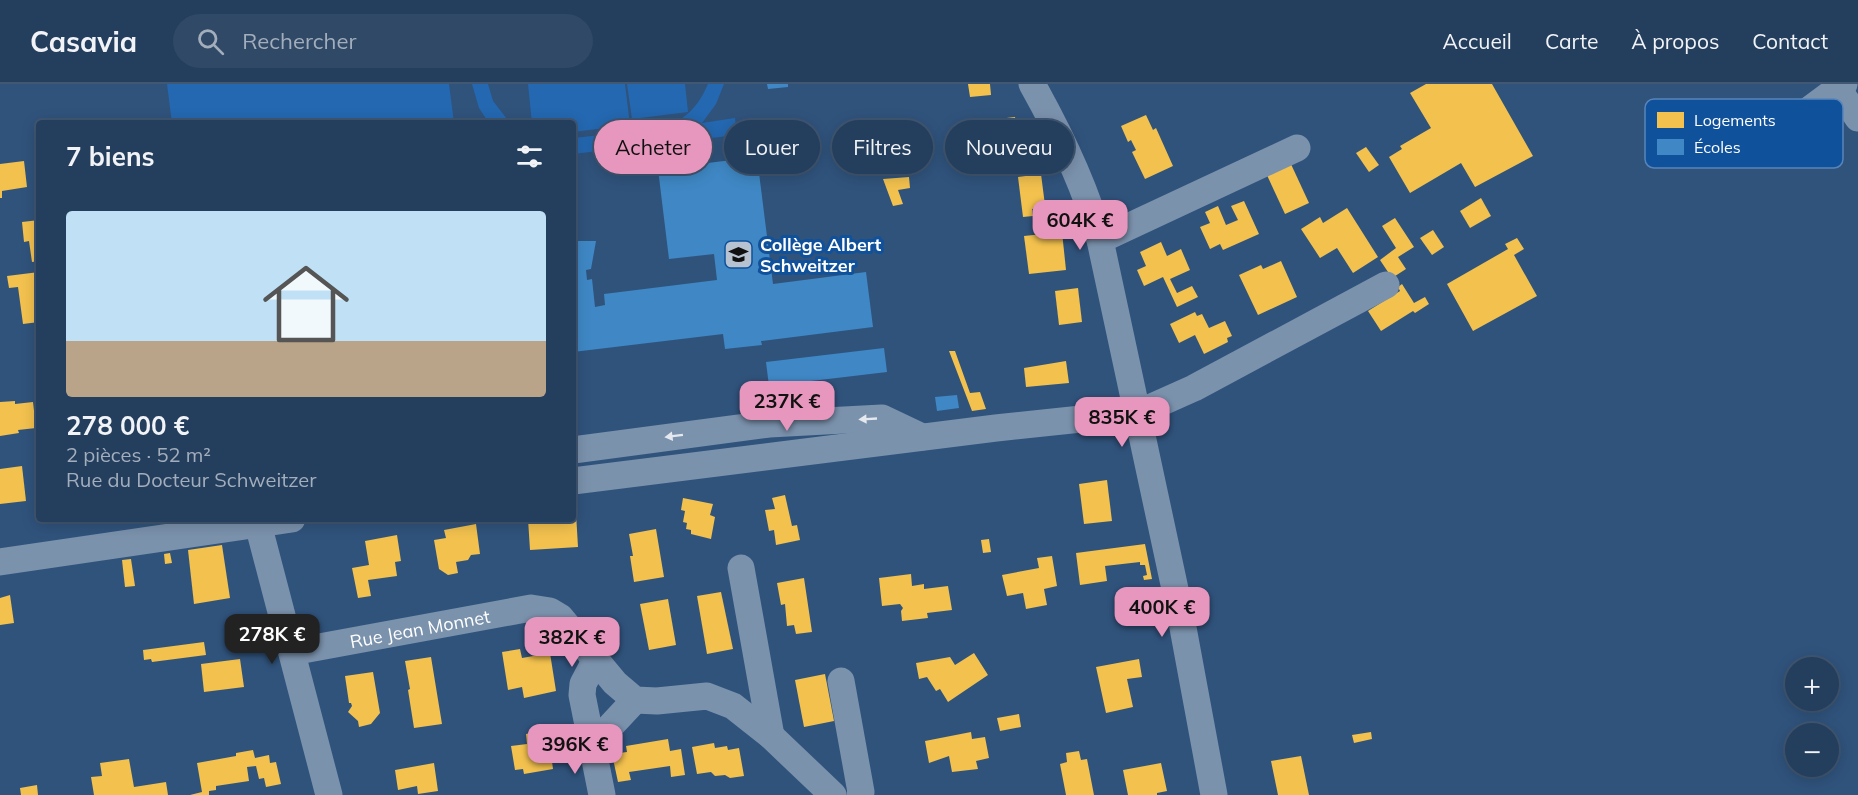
<!DOCTYPE html>
<html lang="fr">
<head>
<meta charset="utf-8">
<style>
  :root { --surface:#243e5d; --page:#304966; --text:#f1f3f6; --muted:#a3aebc; --line:#415772; --accent:#e797bd }
  body { margin:0; font-family:Mulish,sans-serif; background:var(--page); color:var(--text); height:100vh; display:flex; flex-direction:column; font-size:22px; white-space:nowrap }
  * { box-sizing:border-box; margin:0 }
  p { font-size:20px; color:var(--muted) }
  .icon { flex:none; width:33px; height:33px; fill:none; stroke:currentColor; stroke-width:2; stroke-linecap:round; stroke-linejoin:round }
  .map { position:relative; flex:1; overflow:hidden }
  .details { position:absolute; left:36px; top:36px; width:540px; height:402px; display:flex; flex-direction:column; background:var(--surface); border-radius:6px; box-shadow:0 3px 15px #0003,0 0 0 2px var(--line) }
  .details>* { flex:none }
  .top-card { position:absolute; left:594px; top:36px; width:570px; height:54px; display:flex; gap:12px }
  .controls { position:absolute; left:1785px; top:573px; display:grid; gap:12px }
  .controls a { display:grid; place-items:center; width:54px; height:54px; border-radius:50%; background:var(--surface); box-shadow:0 3px 15px #0003,0 0 0 2px var(--line); font-size:30px }
  .price { position:absolute; translate:-50% -51px; padding:0 14px; border-radius:12px; background:var(--accent); color:#111; font-size:20px; line-height:39px; filter:drop-shadow(0 2px 3px #0008) }
  .price::after { content:''; position:absolute; left:50%; top:36px; width:18px; height:14px; margin-left:-9px; background:inherit; clip-path:polygon(0 0,100% 0,50% 100%) }
  .price.on { background:#222; color:#fff }
  ul { padding:0; list-style:none }
  li { display:grid; align-content:center; gap:12px; height:318px; padding:0 30px }
  li+li { border-top:2px solid var(--line) }
  li span { display:grid; place-items:center; height:186px; border-radius:6px; color:#555 }
  li>.icon { margin-inline-start:auto }
  span .icon { width:108px; height:108px; fill:#fffc; stroke-width:1 }
  li b { font-size:26px }
  h2 { display:flex; justify-content:space-between; align-items:center; height:72px; padding:0 30px; font-size:26px }
  .chip { padding:0 21px; border-radius:27px; background:var(--surface); box-shadow:0 3px 15px #0003,0 0 0 2px var(--line); font-size:21px; line-height:54px }
  .chip.on { background:var(--accent); color:#111 }
  header { display:flex; align-items:center; gap:36px; box-sizing:border-box; height:84px; padding:0 30px; background:var(--surface); border-bottom:2px solid var(--line) }
  header strong { font-size:28px }
  nav { display:flex; gap:33px; margin-inline-start:auto; font-size:21px }
  .search { width:420px; height:54px; background:var(--page); display:flex; align-items:center; gap:15px; box-sizing:border-box; padding:0 21px; border-radius:33px; color:var(--muted); font-size:22px }
  .map>svg:first-child { display:block }
  .green { fill:#2468b1 }
  .homes { fill:#f2c14e }
  .schools { fill:#3f88c5 }
  .lines { fill:none; stroke-linecap:round; stroke-linejoin:round }
  .minor { stroke:#7b92ad; stroke-width:27 }
  .oneway { fill:#e5e9ef }
  .labels { text-anchor:middle; dominant-baseline:central; stroke-width:6; stroke-linejoin:round; paint-order:stroke }
  .poi-label { font-size:18px; font-weight:bold; fill:#fff; stroke:#10519b; text-anchor:start }
  .street-label { font-size:18px; fill:#fff; stroke:#10519b }
  .key { fill:#10519b; stroke:#5885b9; stroke-width:1.5 }
  .key-label { font-size:16px; fill:#fff }
</style>
</head>
<body>
<header>
<strong>Casavia</strong>
<div class="search"><svg class="icon" aria-label="search" viewBox="0 0 24 24"><circle cx="10" cy="10" r="6"/><path d="M15 15l6 6"/></svg>Rechercher</div>
<nav><a>Accueil</a><a>Carte</a><a>À propos</a><a>Contact</a></nav>
</header>
<div class="map">
<svg width="1858" height="711" viewBox="0 0 1858 711">
  <rect width="100%" height="100%" fill="#30537c"/>
  <g class="green">
    <polygon points="167,0 449,0 454,39 172,39"/>
    <polygon points="472,0 488,0 493,17 510,39 489,39 479,24"/>
    <polygon points="528,0 625,0 630,41 573,48 573,39 532,39"/>
    <polygon points="627,0 685,0 688,28 632,35"/>
    <path d="M708,0H724L716,20L702,39L735,34L737,51L573,70V54L659,45C685,36 697,25 708,0Z"/>
  </g>
  <g class="homes">
    <polygon points="968,0 990,0 991,11 970,13"/>
    <polygon points="1426,0 1492,0 1533,72 1475,103 1461,79 1410,109 1389,73 1402,65 1400,62 1431,44 1410,9"/>
    <polygon points="1146,31 1153,46 1156,44 1173,82 1145,95 1132,68 1136,66 1131,56 1128,58 1121,42"/>
    <polygon points="1015,33 1019,67 996,69 994,56 958,59 956,40"/>
    <polygon points="881,37 882,46 865,48 862,39"/>
    <polygon points="1366,63 1379,81 1369,88 1356,69"/>
    <polygon points="24,77 27,103 2,107 2,114 0,114 0,80"/>
    <polygon points="1290,78 1309,119 1285,130 1266,89"/>
    <polygon points="1041,90 1046,129 1040,130 1039,124 1032,125 1033,132 1023,133 1018,93"/>
    <polygon points="909,93 910,104 898,106 903,120 893,122 883,95"/>
    <polygon points="1481,114 1491,132 1470,144 1460,127"/>
    <polygon points="1244,117 1259,150 1223,166 1220,160 1210,165 1200,143 1210,139 1205,128 1218,122 1226,141 1238,136 1231,122"/>
    <polygon points="1347,124 1378,173 1353,189 1337,164 1320,174 1301,145 1320,133 1323,139"/>
    <polygon points="1395,134 1414,163 1398,173 1406,185 1392,194 1380,176 1396,164 1382,142"/>
    <polygon points="39,136 39,177 32,178 29,157 24,158 22,138"/>
    <polygon points="1433,146 1444,163 1432,171 1420,154"/>
    <polygon points="1062,148 1066,186 1029,190 1024,152"/>
    <polygon points="1517,154 1524,165 1514,171 1537,212 1473,247 1447,200 1508,165 1505,160"/>
    <polygon points="1161,158 1167,172 1181,165 1190,186 1170,195 1177,209 1192,202 1198,213 1177,223 1163,193 1144,202 1137,186 1146,182 1140,168"/>
    <polygon points="1281,177 1297,213 1258,231 1239,191 1261,181 1263,185"/>
    <polygon points="39,188 39,238 23,240 18,203 9,204 7,192"/>
    <polygon points="1402,200 1414,219 1425,213 1429,220 1415,229 1413,227 1381,247 1368,227 1400,207 1398,203"/>
    <polygon points="1078,204 1082,238 1059,241 1055,207"/>
    <polygon points="1195,228 1197,232 1202,230 1209,244 1225,237 1232,252 1227,254 1228,258 1204,270 1195,251 1179,259 1170,240"/>
    <polygon points="949,267 955,267 970,309 980,308 986,325 972,327"/>
    <polygon points="1066,277 1069,299 1026,303 1024,284"/>
    <polygon points="15,317 15,320 33,318 36,344 18,346 19,349 0,352 0,318"/>
    <polygon points="22,382 26,417 0,420 0,385"/>
    <polygon points="1107,396 1112,437 1084,440 1079,400"/>
    <polygon points="785,411 792,442 797,441 800,456 776,461 774,446 769,447 765,426 775,425 772,414"/>
    <polygon points="683,414 713,420 710,431 715,433 711,455 691,450 691,446 686,445 687,439 683,438 685,427 681,426"/>
    <polygon points="573,429 576,429 578,463 530,466 528,435 573,435"/>
    <polygon points="476,440 480,470 471,471 468,476 456,478 458,489 448,491 439,485 434,456 446,454 444,446"/>
    <polygon points="656,445 664,493 634,498 630,472 633,472 629,450"/>
    <polygon points="397,451 401,477 395,478 397,492 368,496 371,512 358,514 352,484 369,481 365,457"/>
    <polygon points="989,455 991,468 983,469 981,456"/>
    <polygon points="1145,460 1152,495 1144,496 1143,492 1147,491 1145,481 1140,481 1140,478 1105,482 1107,497 1080,501 1076,469"/>
    <polygon points="222,461 230,514 194,520 188,466"/>
    <polygon points="170,469 172,479 165,480 164,470"/>
    <polygon points="1052,472 1057,502 1044,505 1047,521 1026,525 1023,509 1007,512 1002,491 1039,484 1037,474"/>
    <polygon points="131,475 135,502 125,503 122,476"/>
    <polygon points="911,490 912,502 924,500 924,505 948,502 952,526 927,529 928,534 902,537 901,527 903,524 900,520 882,522 879,494"/>
    <polygon points="804,494 812,548 796,550 794,541 787,542 785,520 781,521 777,499"/>
    <polygon points="721,508 733,565 707,570 697,512"/>
    <polygon points="1155,508 1158,524 1147,526 1144,510"/>
    <polygon points="10,511 14,539 0,541 0,514"/>
    <polygon points="668,515 676,561 649,566 640,520"/>
    <polygon points="204,558 206,571 152,578 151,575 144,576 143,566"/>
    <polygon points="520,565 522,574 550,569 556,607 524,614 522,603 508,606 502,568"/>
    <polygon points="974,569 988,591 948,618 940,605 936,607 927,593 919,595 916,579 950,573 955,581"/>
    <polygon points="431,573 442,640 414,644 408,606 410,605 405,577"/>
    <polygon points="240,575 244,603 204,608 201,580"/>
    <polygon points="1139,575 1142,593 1127,595 1133,623 1106,629 1096,583"/>
    <polygon points="373,588 380,629 371,640 359,643 358,637 348,628 352,622 351,619 349,619 345,592"/>
    <polygon points="825,590 834,637 804,643 795,596"/>
    <polygon points="1019,630 1021,643 1000,647 997,634"/>
    <polygon points="550,646 552,658 546,658 548,671 551,670 553,685 524,690 523,685 515,686 511,662 527,660 526,650"/>
    <polygon points="971,648 972,655 985,653 989,674 976,677 978,685 952,688 949,672 929,679 925,657"/>
    <polygon points="1371,648 1372,655 1354,659 1352,651"/>
    <polygon points="668,655 670,667 681,665 685,691 671,693 670,682 629,688 631,696 618,698 612,670 627,668 626,662"/>
    <polygon points="714,659 715,664 727,662 728,666 739,664 744,692 730,694 725,691 715,692 711,688 697,690 692,663"/>
    <polygon points="253,666 255,674 269,671 270,679 276,678 281,700 266,703 264,694 259,695 256,682 247,683 249,697 216,702 216,706 209,707 209,711 190,711 202,708 197,679 236,672 236,669"/>
    <polygon points="1079,667 1081,676 1087,675 1094,711 1066,711 1060,680 1067,678 1066,669"/>
    <polygon points="1301,672 1309,711 1278,711 1271,677"/>
    <polygon points="129,675 134,703 166,698 168,711 94,711 91,693 102,692 100,679"/>
    <polygon points="434,679 438,707 418,710 417,702 398,706 395,686"/>
    <polygon points="1161,679 1167,707 1157,709 1157,711 1128,711 1123,686"/>
    <polygon points="37,701 38,711 21,711 20,704"/>
  </g>
  <g class="schools">
    <polygon points="767,0 788,0 788,3 768,5"/>
    <polygon points="757,73 773,200 866,188 873,243 761,257 762,261 725,265 723,250 573,268 573,157 596,157 591,185 586,186 587,196 592,195 595,223 605,221 604,210 717,196 714,170 669,175 658,85"/>
    <polygon points="884,264 887,288 769,302 766,278"/>
    <polygon points="957,311 959,324 937,327 935,313"/>
  </g>
  <g class="lines">
    <g class="minor">
      <path d="M1032,0C1060,50 1085,101 1100,156L1181,533L1214,711"/>
      <polyline points="1838,5 1858,34"/>
      <polyline points="1806,28 1844,0"/>
      <polyline points="1100,156 1297,64"/>
      <polyline points="573,366 769,340 882,334 922,353"/>
      <polyline points="573,397 996,344 1138,329 1194,304 1386,201"/>
      <polyline points="258,440 329,711"/>
      <polyline points="0,478 292,435"/>
      <polyline points="741,484 771,652"/>
      <path id="s1" d="M292,568L531,524L550,527L560,533L615,599L635,616L657,617L707,612L733,622L771,652L833,711"/>
      <polyline points="595,577 583,600 582,611 602,711"/>
      <polyline points="841,597 861,708 860,711"/>
      <polyline points="592,662 635,616"/>
    </g>
  </g>
  <defs><path id="oneway-solid" d="M-6-.8H1V-3.2L6.5 0L1 3.2V.8H-6Z" transform="scale(1.5)"/></defs>
  <g class="oneway">
    <use href="#oneway-solid" transform="translate(868 335) rotate(177)"/>
    <use href="#oneway-solid" transform="translate(674 352) rotate(173)"/>
  </g>
  <defs>
    <symbol id="university-square" viewBox="-11 -11 22 22"><rect x="-9" y="-9" width="18" height="18" rx="4" fill="#b7c3d1" stroke="#10519b"/><path d="M0-5L7-2L0 1L-7-2ZM-4 1L0 2.5L4 1V4Q0 6-4 4Z" fill="#111"/></symbol>
  </defs>
  <g fill-rule="evenodd">
    <use href="#university-square" x="722" y="154" width="33" height="33"/>
  </g>
  <g class="labels">
    <g class="poi-label">
      <text x="760" y="160">Collège Albert<tspan x="760" dy="21">Schweitzer</tspan></text>
    </g>
    <g class="street-label">
      <text stroke="none"><textPath href="#s1" startOffset="130">Rue Jean Monnet</textPath></text>
    </g>
  </g>
  <rect x="1645" y="15" width="198" height="69" rx="9" class="key"/>
  <rect x="1657" y="28" width="27" height="16" fill="#f2c14e"/>
  <rect x="1657" y="55" width="27" height="16" fill="#3f88c5"/>
  <g class="key-label">
    <text x="1694" y="42">Logements</text>
    <text x="1694" y="69">Écoles</text>
  </g>
</svg>
<div class="controls">
<a>+</a>
<a>−</a>
</div>
<b class="price" style="left:1080px;top:167px">604K €</b>
<b class="price" style="left:787px;top:348px">237K €</b>
<b class="price" style="left:1122px;top:364px">835K €</b>
<b class="price" style="left:1162px;top:554px">400K €</b>
<b class="price on" style="left:272px;top:581px">278K €</b>
<b class="price" style="left:572px;top:584px">382K €</b>
<b class="price" style="left:575px;top:691px">396K €</b>
<div class="top-card">
<a class="chip on">Acheter</a>
<a class="chip">Louer</a>
<a class="chip">Filtres</a>
<a class="chip">Nouveau</a>
</div>
<section class="details">
<h2>7 biens<svg class="icon" aria-label="filters" viewBox="0 0 24 24"><path d="M4 7h16M4 17h16"/><circle cx="9" cy="7" r="2"/><circle cx="15" cy="17" r="2"/></svg></h2>
<ul>
<li><span style="background:linear-gradient(#bfe0f5 70%,#b9a48a 0)"><svg class="icon" aria-label="home" viewBox="0 0 24 24"><path d="M3 11l9-7 9 7M6 9v11h12V9"/></svg></span><div><b>278 000 €</b><p>2 pièces · 52 m²</p><p>Rue du Docteur Schweitzer</p></div></li>
</ul>
</section>
</div>
</body>
</html>
